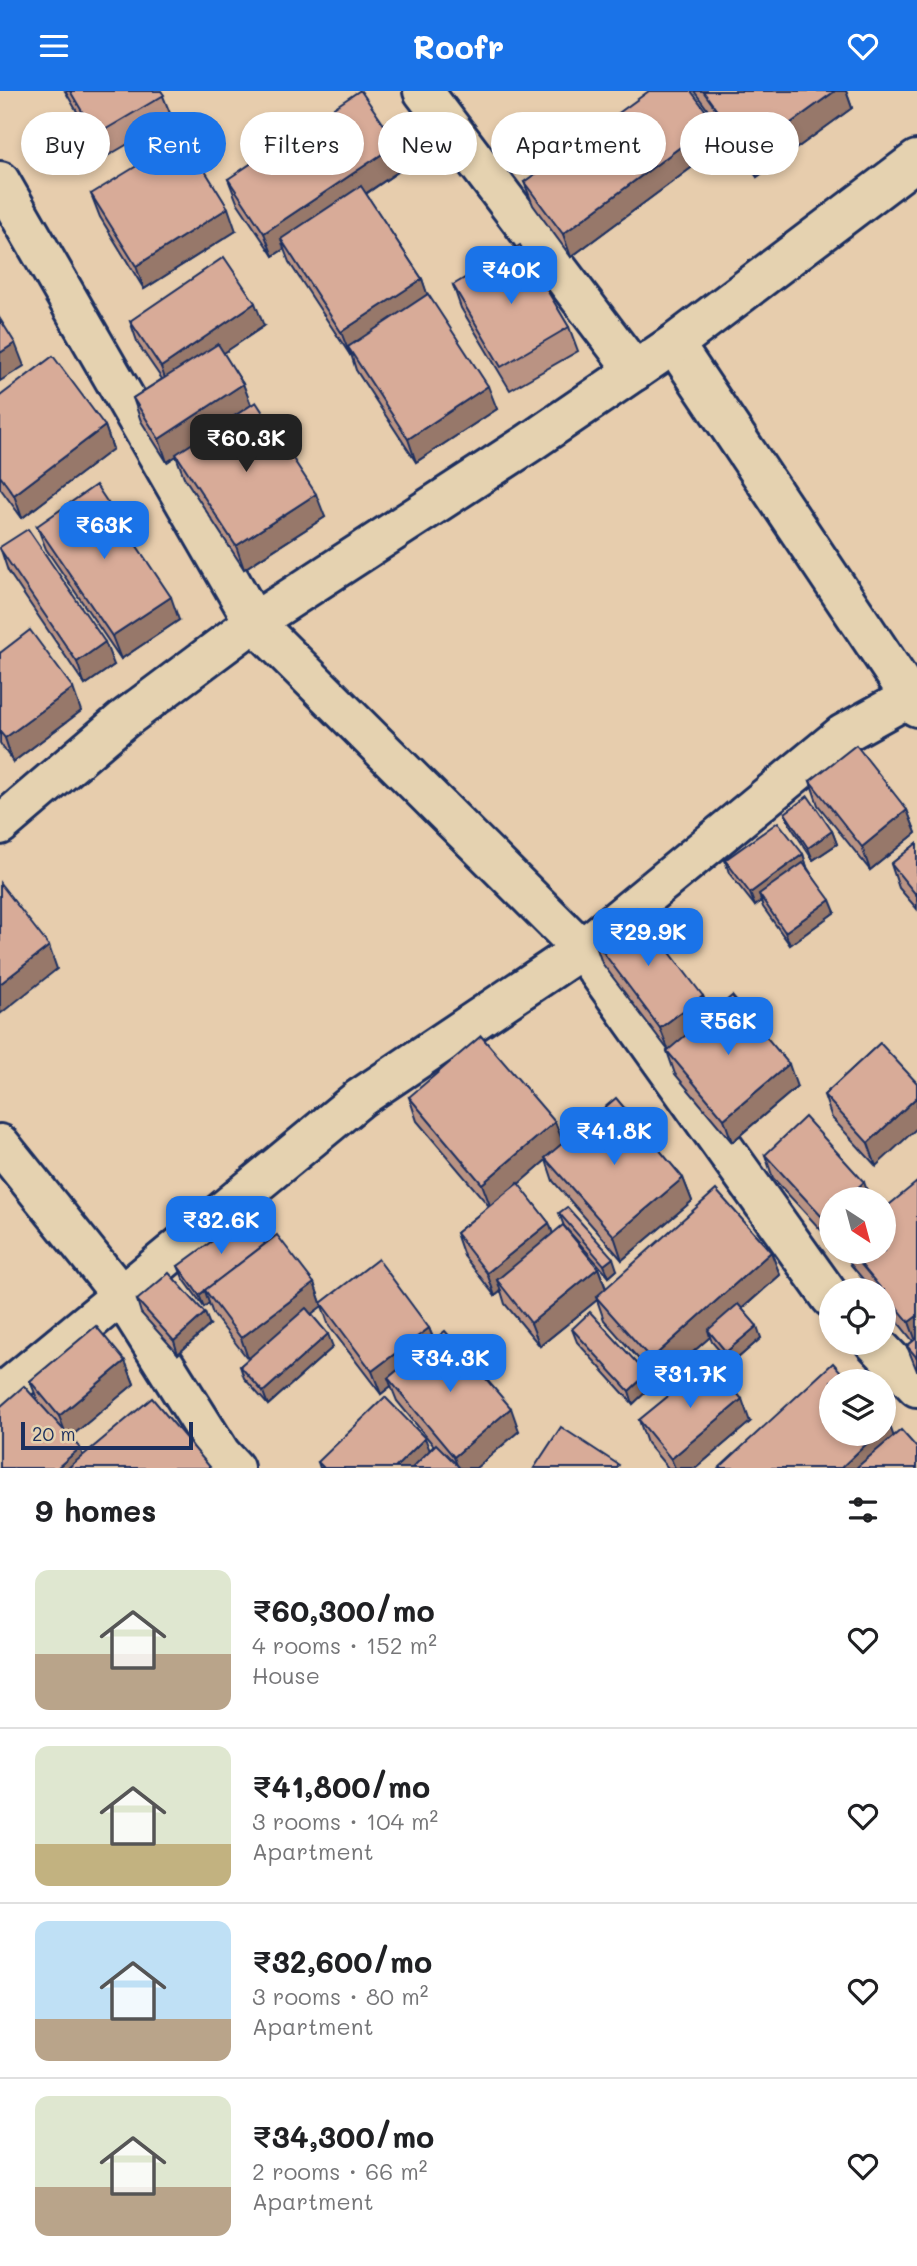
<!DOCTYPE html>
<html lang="en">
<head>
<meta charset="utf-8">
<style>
  :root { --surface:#fff; --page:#f2f2f2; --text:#202124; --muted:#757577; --line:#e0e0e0; --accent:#1a73e8 }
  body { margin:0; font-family:Mali,sans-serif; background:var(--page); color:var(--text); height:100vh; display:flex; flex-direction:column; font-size:26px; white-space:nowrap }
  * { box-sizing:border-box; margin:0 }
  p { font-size:23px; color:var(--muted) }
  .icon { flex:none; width:38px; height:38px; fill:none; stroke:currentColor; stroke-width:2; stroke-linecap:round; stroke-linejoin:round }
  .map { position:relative; height:1377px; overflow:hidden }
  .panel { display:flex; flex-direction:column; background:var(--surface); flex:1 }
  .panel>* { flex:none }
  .banner { position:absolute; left:21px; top:21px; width:875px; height:63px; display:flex; gap:14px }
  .needle { width:46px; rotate:144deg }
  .controls { position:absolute; left:819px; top:1096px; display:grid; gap:14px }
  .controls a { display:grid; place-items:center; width:77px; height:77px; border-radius:50%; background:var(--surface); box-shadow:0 4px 10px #0003; font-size:35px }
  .scale { position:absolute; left:21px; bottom:18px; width:172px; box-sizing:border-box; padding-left:7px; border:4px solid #1b2f5e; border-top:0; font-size:19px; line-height:24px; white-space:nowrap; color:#1b2f5e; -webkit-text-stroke:5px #e5d2b0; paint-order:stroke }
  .price { position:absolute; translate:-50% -60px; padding:0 16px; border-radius:14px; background:var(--accent); color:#fff; font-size:23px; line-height:46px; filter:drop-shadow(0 2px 4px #0008) }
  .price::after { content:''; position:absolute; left:50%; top:42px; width:21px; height:16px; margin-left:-10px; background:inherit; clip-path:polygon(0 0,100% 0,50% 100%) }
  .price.selected { background:#222; color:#fff }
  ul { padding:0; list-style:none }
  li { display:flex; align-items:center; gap:21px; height:175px; padding:0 35px }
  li+li { border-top:2px solid var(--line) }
  li span { display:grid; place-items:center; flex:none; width:196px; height:140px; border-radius:14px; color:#555 }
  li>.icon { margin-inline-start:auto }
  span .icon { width:84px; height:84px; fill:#fffc; stroke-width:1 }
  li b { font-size:30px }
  h2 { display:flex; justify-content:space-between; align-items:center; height:84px; padding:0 35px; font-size:30px }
  .pill { padding:0 24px; border-radius:32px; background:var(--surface); box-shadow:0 4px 10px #0003; font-size:24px; line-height:63px }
  .pill.selected { background:var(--accent); color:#fff }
  header { display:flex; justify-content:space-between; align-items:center; height:91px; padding:0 35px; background:var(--accent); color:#fff; font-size:32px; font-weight:700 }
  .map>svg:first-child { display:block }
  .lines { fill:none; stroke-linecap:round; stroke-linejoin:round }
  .street-casing { stroke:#1b2f5e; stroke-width:44 }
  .street { stroke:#e5d2b0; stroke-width:38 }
  .wall { fill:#ba9383; stroke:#1b2f5e; stroke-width:2 }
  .shaded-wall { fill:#97786a; stroke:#1b2f5e; stroke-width:2 }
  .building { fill:#d8ab98; stroke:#1b2f5e; stroke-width:2 }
</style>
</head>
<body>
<header><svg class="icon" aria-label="menu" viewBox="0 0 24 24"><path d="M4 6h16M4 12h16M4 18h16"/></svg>Roofr<svg class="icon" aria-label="heart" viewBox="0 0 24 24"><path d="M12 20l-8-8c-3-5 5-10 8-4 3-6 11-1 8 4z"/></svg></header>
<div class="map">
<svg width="917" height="1377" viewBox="0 0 917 1377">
  <rect width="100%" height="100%" fill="#e7cdad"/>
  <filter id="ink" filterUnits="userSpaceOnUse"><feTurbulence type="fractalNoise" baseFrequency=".0143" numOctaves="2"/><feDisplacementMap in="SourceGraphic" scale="14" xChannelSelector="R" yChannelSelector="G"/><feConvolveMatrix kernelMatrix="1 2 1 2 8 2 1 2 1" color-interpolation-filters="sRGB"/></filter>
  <g filter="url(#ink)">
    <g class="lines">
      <defs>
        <g id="street">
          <polyline points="423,0 635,280"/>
          <polyline points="0,90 254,531 582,858 831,1207"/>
          <polyline points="674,253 917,616"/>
          <polyline points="0,734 123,629 254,531 529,352 674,253 917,69"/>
          <polyline points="0,1053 121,1204 221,1363 234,1377"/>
          <polyline points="874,1251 917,1296"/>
          <polyline points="0,1304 360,1007 582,858 843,643 917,602"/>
        </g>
      </defs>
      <use href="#street" class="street-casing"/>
      <use href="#street" class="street"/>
    </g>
    <g class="wall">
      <polygon points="65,0 161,0 172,27 104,67"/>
      <polygon points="694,0 846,0 852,17 757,86"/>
      <polygon points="722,54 571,166 533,114 524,91"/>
      <polygon points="405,76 366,103 422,188 427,204 497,318 416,371 356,279 351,263 350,264 289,171 284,158 273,165 237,111 228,88"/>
      <polygon points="91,103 236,140 144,198 100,126"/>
      <polygon points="453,194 569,236 578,260 510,299 461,217"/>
      <polygon points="130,230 264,235 223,262 243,293 251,314 325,426 244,478 184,386 176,365 167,371 141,330 133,307 162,288 138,253"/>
      <polygon points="0,305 105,335 113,358 22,427 0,397"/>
      <polygon points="37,435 179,529 121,568 46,458"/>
      <polygon points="0,456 114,574 85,594 8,480"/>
      <polygon points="0,562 81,620 13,671 0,652"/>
      <polygon points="810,690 907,719 916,742 870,779 818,714"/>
      <polygon points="785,722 832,740 837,753 813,769 790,734"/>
      <polygon points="917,752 917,818 899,797 891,773"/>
      <polygon points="803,763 807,776 835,821 790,854 763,816 761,810 755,815 729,782 725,769"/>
      <polygon points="594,849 703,905 709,924 797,996 732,1051 675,983 667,960 668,959 602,872"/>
      <polygon points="880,952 876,1075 832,1027 824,1004"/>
      <polygon points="409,1006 555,1031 563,1052 683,1087 692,1110 622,1169 553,1090 546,1069 518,1093 549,1132 553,1143 598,1177 606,1197 771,1161 780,1184 742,1218 761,1247 731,1273 712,1251 710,1246 659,1291 604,1229 597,1209 540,1255 505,1213 501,1200 495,1205 464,1165 456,1142 489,1115 417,1030"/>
      <polygon points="765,1064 831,1108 831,1150 773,1087"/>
      <polygon points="917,1091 917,1280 907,1255 913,1250 884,1214 884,1199 872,1199 851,1174 846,1160 884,1160"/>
      <polygon points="559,1122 617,1179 609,1186 564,1135"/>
      <polygon points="265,1153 314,1192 321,1212 429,1237 434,1249 519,1340 476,1377 320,1377 318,1371 430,1359 434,1355 397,1310 391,1295 381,1303 329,1235 322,1215 311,1223 333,1256 268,1314 244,1287 240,1275 248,1268 213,1223 209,1212 204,1216 183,1187 178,1175"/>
      <polygon points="137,1209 210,1234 178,1263 141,1222"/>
      <polygon points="572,1238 647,1283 651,1296 633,1313 577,1251"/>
      <polygon points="125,1270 134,1293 70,1346 83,1364 0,1377 38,1310 30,1290"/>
      <polygon points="639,1329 750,1331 696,1377 668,1377 647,1352"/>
    </g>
    <g class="shaded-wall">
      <polygon points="835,0 846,0 852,17 757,86 748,63"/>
      <polygon points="714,31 722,54 571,166 563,143"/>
      <polygon points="397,53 405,76 286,156 281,148 284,158 273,165 264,142"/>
      <polygon points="228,117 236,140 144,198 136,175"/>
      <polygon points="422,188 430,211 348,256 351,263 350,264 341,241"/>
      <polygon points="255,212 264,235 169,299 161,276"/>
      <polygon points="15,252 24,275 0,290 0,262"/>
      <polygon points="243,293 252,316 167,371 159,348"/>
      <polygon points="488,295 497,318 416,371 408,348"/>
      <polygon points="105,335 113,358 22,427 14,404"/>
      <polygon points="316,403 325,426 244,478 236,455"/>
      <polygon points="171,506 179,529 121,568 112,545"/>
      <polygon points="105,551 114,574 85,594 77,571"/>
      <polygon points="73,597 81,620 13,671 5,647"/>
      <polygon points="907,719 916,742 870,779 862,756"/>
      <polygon points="832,740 837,753 813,769 808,757"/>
      <polygon points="803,763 807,776 763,809 759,803 761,810 755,815 750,802"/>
      <polygon points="830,809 835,821 790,854 785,841"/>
      <polygon points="49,855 57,878 0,923 0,893"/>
      <polygon points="703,905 711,928 669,960 660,937"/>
      <polygon points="789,973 797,996 732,1051 724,1028"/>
      <polygon points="917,1006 917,1037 876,1075 868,1052"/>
      <polygon points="555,1031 564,1054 545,1067 546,1069 491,1117 482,1093"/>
      <polygon points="683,1087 692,1110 622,1169 614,1145"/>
      <polygon points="864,1091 870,1108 845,1108"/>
      <polygon points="831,1120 831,1149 823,1127"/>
      <polygon points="549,1132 557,1155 497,1189 501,1200 495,1205 487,1182"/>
      <polygon points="771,1161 780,1184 712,1244 708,1239 710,1246 659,1291 651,1268"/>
      <polygon points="613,1167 617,1179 609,1186 604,1174"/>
      <polygon points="598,1177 607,1201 596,1206 597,1209 540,1255 531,1232"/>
      <polygon points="314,1192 322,1215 249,1270 241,1247"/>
      <polygon points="205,1200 209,1212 204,1216 199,1204"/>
      <polygon points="205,1222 210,1234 178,1263 174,1250"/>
      <polygon points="917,1225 917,1253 909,1231"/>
      <polygon points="757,1235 761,1247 731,1273 726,1261"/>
      <polygon points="429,1237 438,1260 388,1287 391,1295 381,1303 372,1280"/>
      <polygon points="328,1243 333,1256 268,1314 263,1301"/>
      <polygon points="125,1270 134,1293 68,1348 59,1325"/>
      <polygon points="647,1283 651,1296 633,1313 629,1300"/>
      <polygon points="742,1308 750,1331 696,1377 675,1377 671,1368"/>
      <polygon points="511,1317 519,1340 476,1377 458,1377 454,1366"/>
      <polygon points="889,1332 897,1355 874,1377 841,1377 878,1342 884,1342 884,1337"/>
      <polygon points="425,1347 434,1370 426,1377 395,1377"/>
      <polygon points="80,1357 87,1377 57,1377"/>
    </g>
    <g class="building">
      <polygon points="70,0 161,0 164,4 96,44"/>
      <polygon points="359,0 361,0 397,53 264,142 228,88"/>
      <polygon points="649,0 691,0 714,31 563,143 524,91"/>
      <polygon points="703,0 835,0 748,63"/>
      <polygon points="184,46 228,117 136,175 91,103"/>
      <polygon points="361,95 422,188 341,241 281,148"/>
      <polygon points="520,154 569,236 501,276 453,194"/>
      <polygon points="224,166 255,212 161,276 130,230"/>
      <polygon points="428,203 488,295 408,348 348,256"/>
      <polygon points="0,228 15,252 0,262"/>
      <polygon points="218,253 243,293 159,348 133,307"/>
      <polygon points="53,265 105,335 14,404 0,385 0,305"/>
      <polygon points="256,311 316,403 236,455 176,363"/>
      <polygon points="96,394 171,506 112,545 37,435"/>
      <polygon points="28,438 105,551 77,571 0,458 0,456"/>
      <polygon points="30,539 73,597 5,647 0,641 0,562"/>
      <polygon points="856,654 907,719 862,756 810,690"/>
      <polygon points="808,705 832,740 808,757 785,722"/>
      <polygon points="778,731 803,763 750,802 725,769"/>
      <polygon points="917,752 917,805 891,773"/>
      <polygon points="803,772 830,809 785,841 759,803"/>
      <polygon points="0,792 49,855 0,893"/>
      <polygon points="636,817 703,905 660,937 594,849"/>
      <polygon points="732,905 789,973 724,1028 667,960"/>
      <polygon points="481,945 555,1031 482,1093 409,1006"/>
      <polygon points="880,952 917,992 917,1006 868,1052 824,1004"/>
      <polygon points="616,1007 683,1087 614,1145 545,1067"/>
      <polygon points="805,1026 864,1091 845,1108 831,1108 831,1120 823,1127 765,1064"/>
      <polygon points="917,1091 917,1225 909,1231 884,1201 884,1199 882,1199 850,1160 884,1160 884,1118"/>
      <polygon points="518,1092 549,1132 487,1182 456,1142"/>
      <polygon points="716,1099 771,1161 651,1268 596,1206"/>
      <polygon points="567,1116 613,1167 604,1174 559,1122"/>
      <polygon points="245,1126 265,1153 199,1204 178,1175"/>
      <polygon points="563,1134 598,1177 531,1232 497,1189"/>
      <polygon points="277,1144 314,1192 241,1247 205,1199"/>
      <polygon points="378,1168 429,1237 372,1280 321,1212"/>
      <polygon points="169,1182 205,1222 174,1250 137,1209"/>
      <polygon points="738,1213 757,1235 726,1261 708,1239"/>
      <polygon points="306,1217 328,1243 263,1301 240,1275"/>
      <polygon points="590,1221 647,1283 629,1300 572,1238"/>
      <polygon points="96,1235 125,1270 59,1325 30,1290"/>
      <polygon points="445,1240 511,1317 454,1366 388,1287"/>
      <polygon points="917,1247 917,1267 907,1255"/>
      <polygon points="710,1271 742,1308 671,1368 639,1329"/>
      <polygon points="833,1272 849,1290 831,1290 831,1342 878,1342 841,1377 719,1377"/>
      <polygon points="24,1295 80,1357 57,1377 0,1377 0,1316"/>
      <polygon points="385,1306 425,1347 395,1377 324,1377 318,1371"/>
      <polygon points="152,1307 210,1376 208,1377 68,1377"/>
      <polygon points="884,1327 889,1332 884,1337"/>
      <polygon points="561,1336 619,1374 617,1377 534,1377"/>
      <polygon points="901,1339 917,1357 917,1377 856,1377"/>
      <polygon points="436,1353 460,1377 412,1377"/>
    </g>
  </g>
</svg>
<div class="controls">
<a><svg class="needle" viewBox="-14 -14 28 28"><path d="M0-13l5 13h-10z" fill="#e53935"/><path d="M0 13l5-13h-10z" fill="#757577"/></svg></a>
<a><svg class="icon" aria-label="locate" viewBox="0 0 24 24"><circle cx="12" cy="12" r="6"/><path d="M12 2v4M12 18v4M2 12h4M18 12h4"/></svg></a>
<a><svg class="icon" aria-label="layers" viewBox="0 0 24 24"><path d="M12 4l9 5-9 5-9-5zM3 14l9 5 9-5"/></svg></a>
</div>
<div class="scale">20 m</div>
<b class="price" style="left:511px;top:215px">₹40K</b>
<b class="price selected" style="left:246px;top:383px">₹60.3K</b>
<b class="price" style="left:104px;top:470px">₹63K</b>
<b class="price" style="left:648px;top:877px">₹29.9K</b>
<b class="price" style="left:728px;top:966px">₹56K</b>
<b class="price" style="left:614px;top:1076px">₹41.8K</b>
<b class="price" style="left:221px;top:1165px">₹32.6K</b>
<b class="price" style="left:450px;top:1303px">₹34.3K</b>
<b class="price" style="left:690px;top:1319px">₹31.7K</b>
<div class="banner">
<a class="pill">Buy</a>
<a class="pill selected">Rent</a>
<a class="pill">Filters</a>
<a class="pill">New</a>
<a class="pill">Apartment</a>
<a class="pill">House</a>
</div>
</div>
<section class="panel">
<h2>9 homes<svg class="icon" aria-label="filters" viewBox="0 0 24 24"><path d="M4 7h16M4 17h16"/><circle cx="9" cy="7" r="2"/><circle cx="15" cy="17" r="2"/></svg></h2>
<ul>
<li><span style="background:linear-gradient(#dfe7d0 60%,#b9a48a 0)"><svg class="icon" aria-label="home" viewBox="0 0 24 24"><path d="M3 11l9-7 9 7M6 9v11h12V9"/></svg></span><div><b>₹60,300/mo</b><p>4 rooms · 152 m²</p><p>House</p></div><svg class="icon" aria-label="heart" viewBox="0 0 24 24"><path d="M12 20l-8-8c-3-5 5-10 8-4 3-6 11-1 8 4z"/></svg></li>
<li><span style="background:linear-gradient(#dfe7d0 70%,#c2b280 0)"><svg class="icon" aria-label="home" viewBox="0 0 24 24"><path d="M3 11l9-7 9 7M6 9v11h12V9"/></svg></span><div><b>₹41,800/mo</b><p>3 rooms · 104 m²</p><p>Apartment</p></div><svg class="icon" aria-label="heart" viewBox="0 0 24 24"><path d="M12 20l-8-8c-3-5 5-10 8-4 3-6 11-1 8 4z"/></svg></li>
<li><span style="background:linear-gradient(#bfe0f5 70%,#b9a48a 0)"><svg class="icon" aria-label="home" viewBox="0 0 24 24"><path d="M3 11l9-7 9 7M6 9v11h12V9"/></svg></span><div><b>₹32,600/mo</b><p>3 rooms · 80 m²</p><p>Apartment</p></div><svg class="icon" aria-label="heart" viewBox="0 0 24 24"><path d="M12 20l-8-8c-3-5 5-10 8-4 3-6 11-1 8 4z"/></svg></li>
<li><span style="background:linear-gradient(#dfe7d0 65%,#b9a48a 0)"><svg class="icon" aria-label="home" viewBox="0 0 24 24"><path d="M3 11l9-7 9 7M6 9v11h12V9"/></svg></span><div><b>₹34,300/mo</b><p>2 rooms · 66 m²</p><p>Apartment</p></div><svg class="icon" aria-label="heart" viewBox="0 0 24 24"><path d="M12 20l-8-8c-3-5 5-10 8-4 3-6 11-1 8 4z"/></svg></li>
</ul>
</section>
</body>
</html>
